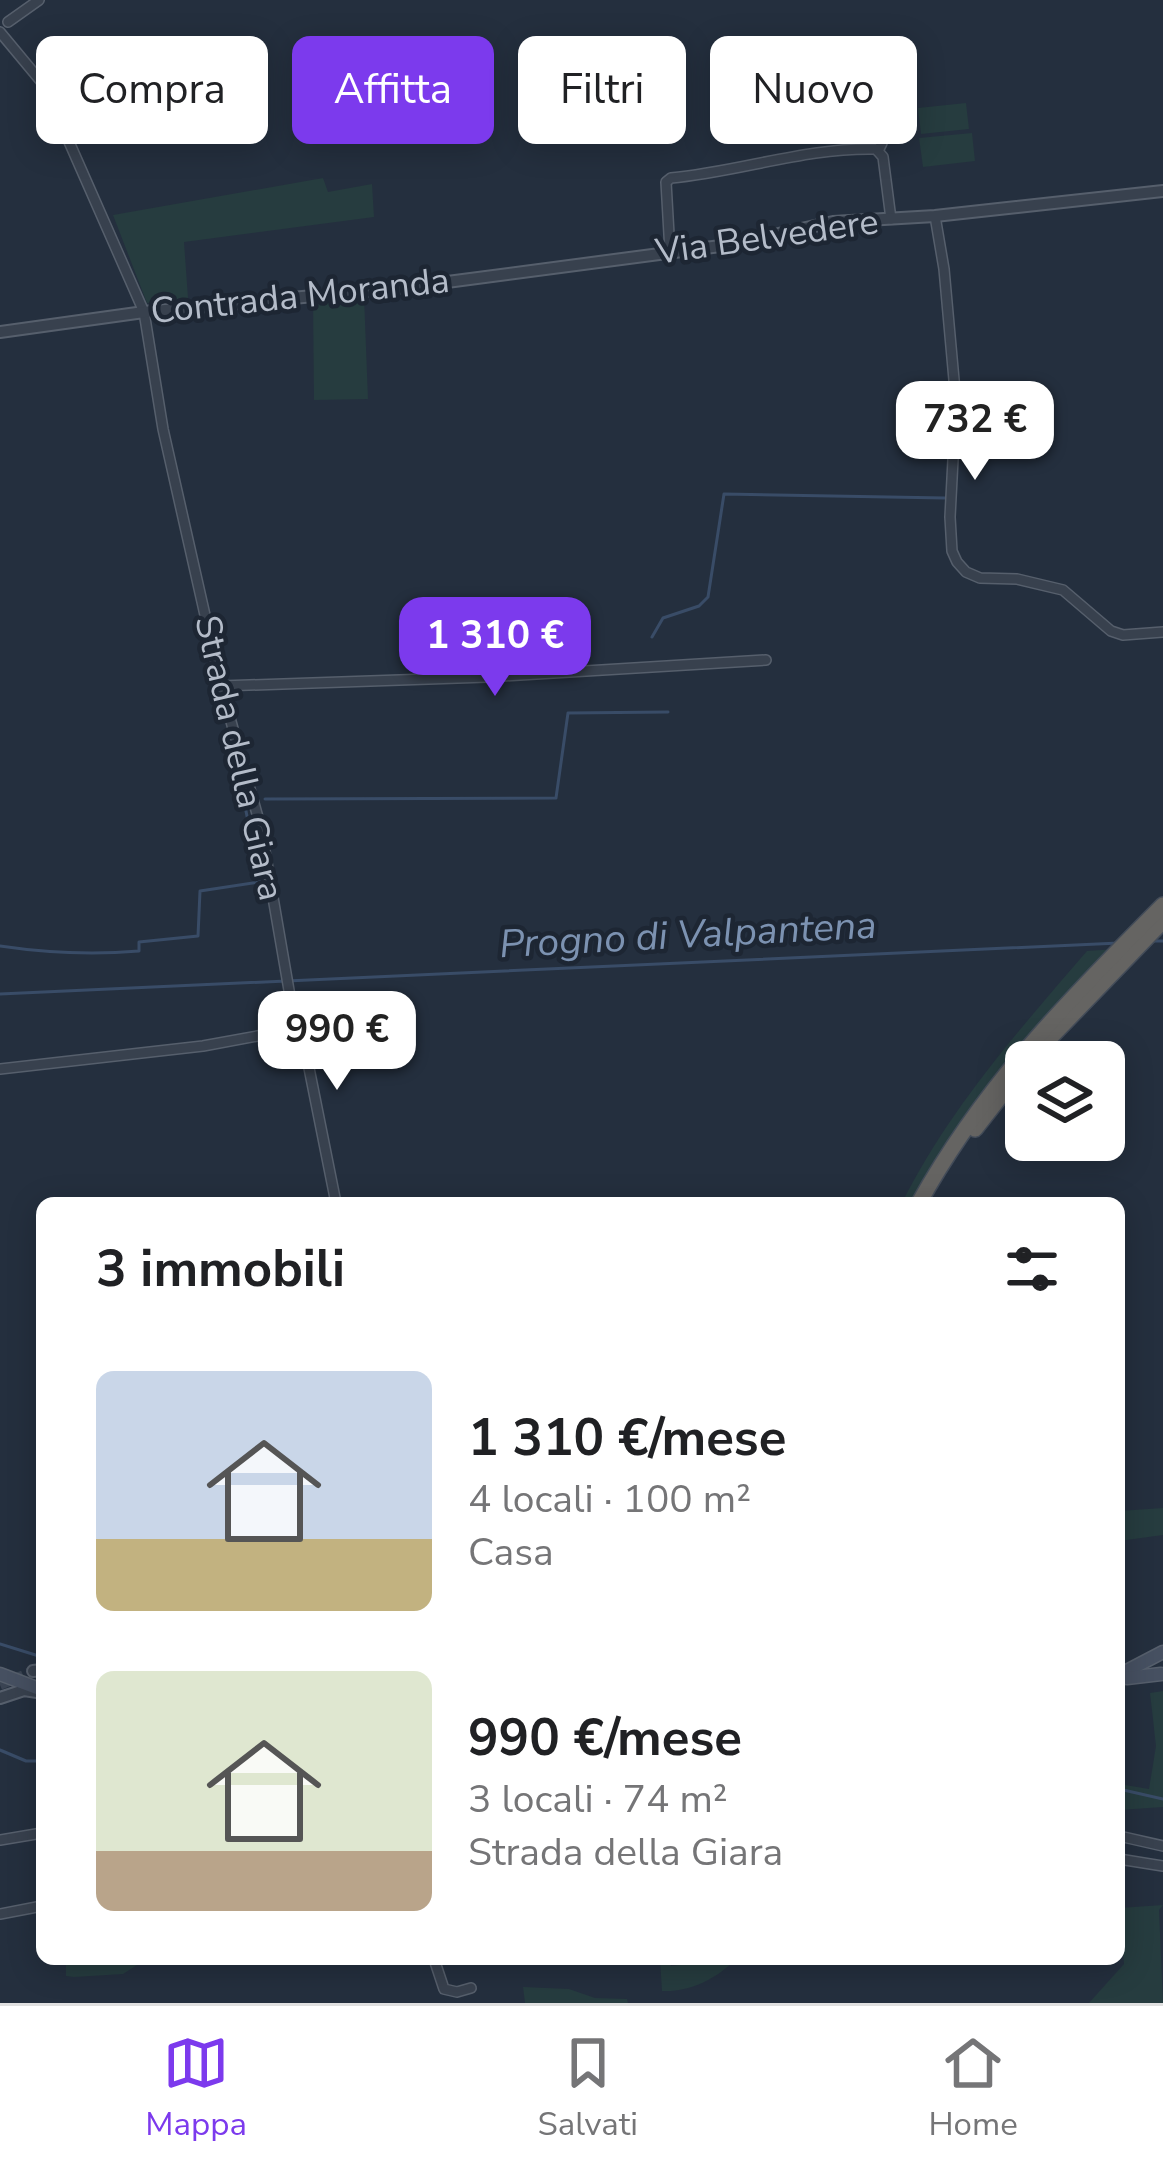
<!DOCTYPE html>
<html lang="it">
<head>
<meta charset="utf-8">
<style>
  :root { --surface:#fff; --page:#f2f2f2; --text:#202124; --muted:#757577; --line:#e0e0e0; --accent:#7c3aed }
  body { margin:0; font-family:"Nunito Sans",sans-serif; background:var(--page); color:var(--text); height:100vh; display:flex; flex-direction:column; font-size:45px; white-space:nowrap }
  * { box-sizing:border-box; margin:0 }
  p { font-size:39px; color:var(--muted) }
  .icon { flex:none; width:66px; height:66px; fill:none; stroke:currentColor; stroke-width:2; stroke-linecap:round; stroke-linejoin:round }
  .map { position:relative; flex:1; overflow:hidden }
  .drawer { position:absolute; left:36px; top:1197px; width:1089px; height:768px; display:flex; flex-direction:column; background:var(--surface); border-radius:18px; box-shadow:0 6px 30px #0003 }
  .drawer>* { flex:none }
  .hud { position:absolute; left:36px; top:36px; width:1092px; height:108px; display:flex; gap:24px }
  .tools { position:absolute; left:1005px; top:1041px; display:grid; gap:24px }
  .tools a { display:grid; place-items:center; width:120px; height:120px; border-radius:18px; background:var(--surface); box-shadow:0 6px 30px #0003; font-size:60px }
  .price { position:absolute; translate:-50% -102px; padding:0 27px; border-radius:24px; background:#fff; color:#222; font-size:39px; line-height:78px; filter:drop-shadow(0 3px 6px #0008) }
  .price::after { content:''; position:absolute; left:50%; top:72px; width:36px; height:27px; margin-left:-18px; background:inherit; clip-path:polygon(0 0,100% 0,50% 100%) }
  .price.current { background:var(--accent); color:#fff }
  ul { padding:0; list-style:none }
  li { display:flex; align-items:center; gap:36px; height:300px; padding:0 60px }
  li span { display:grid; place-items:center; flex:none; width:336px; height:240px; border-radius:18px; color:#555 }
  li>.icon { margin-inline-start:auto }
  span .icon { width:144px; height:144px; fill:#fffc; stroke-width:1 }
  li b { font-size:51px }
  h2 { display:flex; justify-content:space-between; align-items:center; height:144px; padding:0 60px; font-size:51px }
  .tag { padding:0 42px; border-radius:18px; background:var(--surface); box-shadow:0 6px 30px #0003; font-size:42px; line-height:108px }
  .tag.current { background:var(--accent); color:#fff }
  .menu { display:flex; justify-content:space-around; align-items:center; height:168px; border-top:3px solid var(--line); background:var(--surface); font-size:33px; color:var(--muted) }
  .menu a { display:grid; justify-items:center; gap:6px }
  .menu .current { color:var(--accent) }
  .map>svg:first-child { display:block }
  .green { fill:#263c3f }
  .lines { fill:none; stroke-linecap:round; stroke-linejoin:round }
  .stream { stroke:#394c67; stroke-width:3 }
  .tertiary-tunnel { stroke:#3a4453; stroke-width:10; stroke-dasharray:10 5; stroke-linecap:butt }
  .minor-casing { stroke:#565f6c; stroke-width:12 }
  .tertiary-casing { stroke:#565f6c; stroke-width:14 }
  .secondary-casing { stroke:#565f6c; stroke-width:15 }
  .trunk-casing { stroke:#434c59; stroke-width:18 }
  .minor { stroke:#38414e; stroke-width:9 }
  .tertiary { stroke:#38414e; stroke-width:10 }
  .secondary { stroke:#465061; stroke-width:12 }
  .trunk { stroke:#656462; stroke-width:15 }
  .labels { text-anchor:middle; dominant-baseline:central; stroke-width:9; stroke-linejoin:round; paint-order:stroke }
  .street-label { font-size:36px; fill:#b4bcc9; stroke:#1d2633 }
  .water-label { font-size:39px; font-style:italic; fill:#7c92b1; stroke:#1d2633 }
</style>
</head>
<body>
<div class="map">
<svg width="1163" height="2003" viewBox="0 0 1163 2003">
  <rect width="100%" height="100%" fill="#242f3e"/>
  <g class="green">
    <polygon points="966,103 969,129 921,134 918,108"/>
    <polygon points="972,133 975,161 923,167 919,138"/>
    <polygon points="323,178 328,192 372,184 374,217 184,242 188,298 147,303 113,215"/>
    <polygon points="364,296 368,399 314,400 313,300"/>
    <path d="M1117,949L1042,1025L916,1203H902C949,1109 1019,1030 1087,951Z"/>
    <polygon points="1163,1508 1163,1535 1119,1541 1119,1511"/>
    <polygon points="1163,1691 1163,1807 1119,1810 1119,1784 1149,1789 1156,1746 1150,1693"/>
    <polygon points="1163,1905 1159,1910 1163,2003 1089,2003 1124,1964 1119,1908"/>
    <polygon points="66,1959 137,1959 137,1965 123,1974 74,1977 66,1976"/>
    <path d="M660,1959H669L671,1966L736,1959C716,1979 691,1992 662,1991Z"/>
    <polygon points="523,1987 569,1989 595,1998 627,1999 628,2003 525,2003"/>
  </g>
  <g class="lines">
    <g class="stream">
      <polyline points="652,637 663,618 699,606 708,597 724,494 945,498"/>
      <polyline points="265,799 556,798 568,713 668,712"/>
      <polyline points="1153,941 1163,941"/>
      <path d="M0,946C47,953 91,955 139,951V942L198,936L200,891L260,882L244,801"/>
      <polyline points="0,994 1119,943"/>
      <polyline points="0,1644 42,1657"/>
      <polyline points="0,1750 26,1761 42,1761"/>
      <polyline points="1119,1789 1163,1799"/>
    </g>
    <polyline class="tertiary-tunnel" points="0,1685 33,1671"/>
    <defs>
      <g id="minor">
        <polyline points="8,22 39,0"/>
        <polyline points="0,32 44,85 144,312 163,429 221,686 261,828 290,996 301,1028 336,1203"/>
        <polyline points="878,151 882,143 879,120"/>
        <polyline points="935,216 944,269 956,402 950,517 952,551 957,562 966,572 980,578 1017,579 1063,590 1111,631 1123,635 1163,632"/>
        <path d="M670,252L666,182L671,178C739,172 807,147 876,149L883,157L891,219"/>
        <polyline points="221,686 487,677 766,660"/>
        <polyline points="0,1069 203,1046 301,1028"/>
        <polyline points="1119,1836 1163,1846"/>
        <polyline points="0,1840 42,1833"/>
        <polyline points="1119,1859 1163,1866"/>
        <polyline points="0,1914 42,1906"/>
        <polyline points="434,1959 444,1989 457,1992 471,1988"/>
      </g>
      <g id="tertiary">
        <polyline points="0,332 144,312 409,287 728,245 833,222 935,216 1163,191"/>
        <polyline points="33,1671 42,1670"/>
        <polyline points="0,1698 24,1690 37,1692"/>
      </g>
      <g id="secondary">
        <polyline points="0,1674 42,1690"/>
        <polyline points="1119,1675 1163,1652"/>
        <polyline points="1127,1678 1161,1674"/>
      </g>
      <g id="trunk">
        <polyline points="1050,1038 1163,921"/>
        <polyline points="975,1129 1026,1064"/>
        <path d="M919,1203C984,1086 1069,999 1163,905"/>
      </g>
    </defs>
    <use href="#minor" class="minor-casing"/>
    <use href="#tertiary" class="tertiary-casing"/>
    <use href="#secondary" class="secondary-casing"/>
    <use href="#trunk" class="trunk-casing"/>
    <use href="#minor" class="minor"/>
    <use href="#tertiary" class="tertiary"/>
    <use href="#secondary" class="secondary"/>
    <use href="#trunk" class="trunk"/>
  </g>
  <g class="labels">
    <g class="street-label">
      <text transform="translate(767 237) rotate(-8)">Via Belvedere</text>
      <text transform="translate(300 296) rotate(-6)">Contrada Moranda</text>
      <text transform="translate(239 758) rotate(77)">Strada della Giara</text>
    </g>
    <g class="water-label">
      <text transform="translate(688 935) rotate(-3)">Progno di Valpantena</text>
    </g>
  </g>
</svg>
<div class="tools">
<a><svg class="icon" aria-label="layers" viewBox="0 0 24 24"><path d="M12 4l9 5-9 5-9-5zM3 14l9 5 9-5"/></svg></a>
</div>
<b class="price" style="left:975px;top:483px">732 €</b>
<b class="price current" style="left:495px;top:699px">1 310 €</b>
<b class="price" style="left:337px;top:1093px">990 €</b>
<div class="hud">
<a class="tag">Compra</a>
<a class="tag current">Affitta</a>
<a class="tag">Filtri</a>
<a class="tag">Nuovo</a>
</div>
<section class="drawer">
<h2>3 immobili<svg class="icon" aria-label="filters" viewBox="0 0 24 24"><path d="M4 7h16M4 17h16"/><circle cx="9" cy="7" r="2"/><circle cx="15" cy="17" r="2"/></svg></h2>
<ul>
<li><span style="background:linear-gradient(#c9d6e8 70%,#c2b280 0)"><svg class="icon" aria-label="home" viewBox="0 0 24 24"><path d="M3 11l9-7 9 7M6 9v11h12V9"/></svg></span><div><b>1 310 €/mese</b><p>4 locali · 100 m²</p><p>Casa</p></div></li>
<li><span style="background:linear-gradient(#dfe7d0 75%,#b9a48a 0)"><svg class="icon" aria-label="home" viewBox="0 0 24 24"><path d="M3 11l9-7 9 7M6 9v11h12V9"/></svg></span><div><b>990 €/mese</b><p>3 locali · 74 m²</p><p>Strada della Giara</p></div></li>
</ul>
</section>
</div>
<nav class="menu">
<a class="current"><svg class="icon" aria-label="map" viewBox="0 0 24 24"><path d="M3 6l6-2 6 2 6-2v14l-6 2-6-2-6 2zM9 4v14M15 6v14"/></svg>Mappa</a>
<a><svg class="icon" aria-label="saved" viewBox="0 0 24 24"><path d="M7 4h10v16l-5-4-5 4z"/></svg>Salvati</a>
<a><svg class="icon" aria-label="home" viewBox="0 0 24 24"><path d="M3 11l9-7 9 7M6 9v11h12V9"/></svg>Home</a>
</nav>
</body>
</html>
